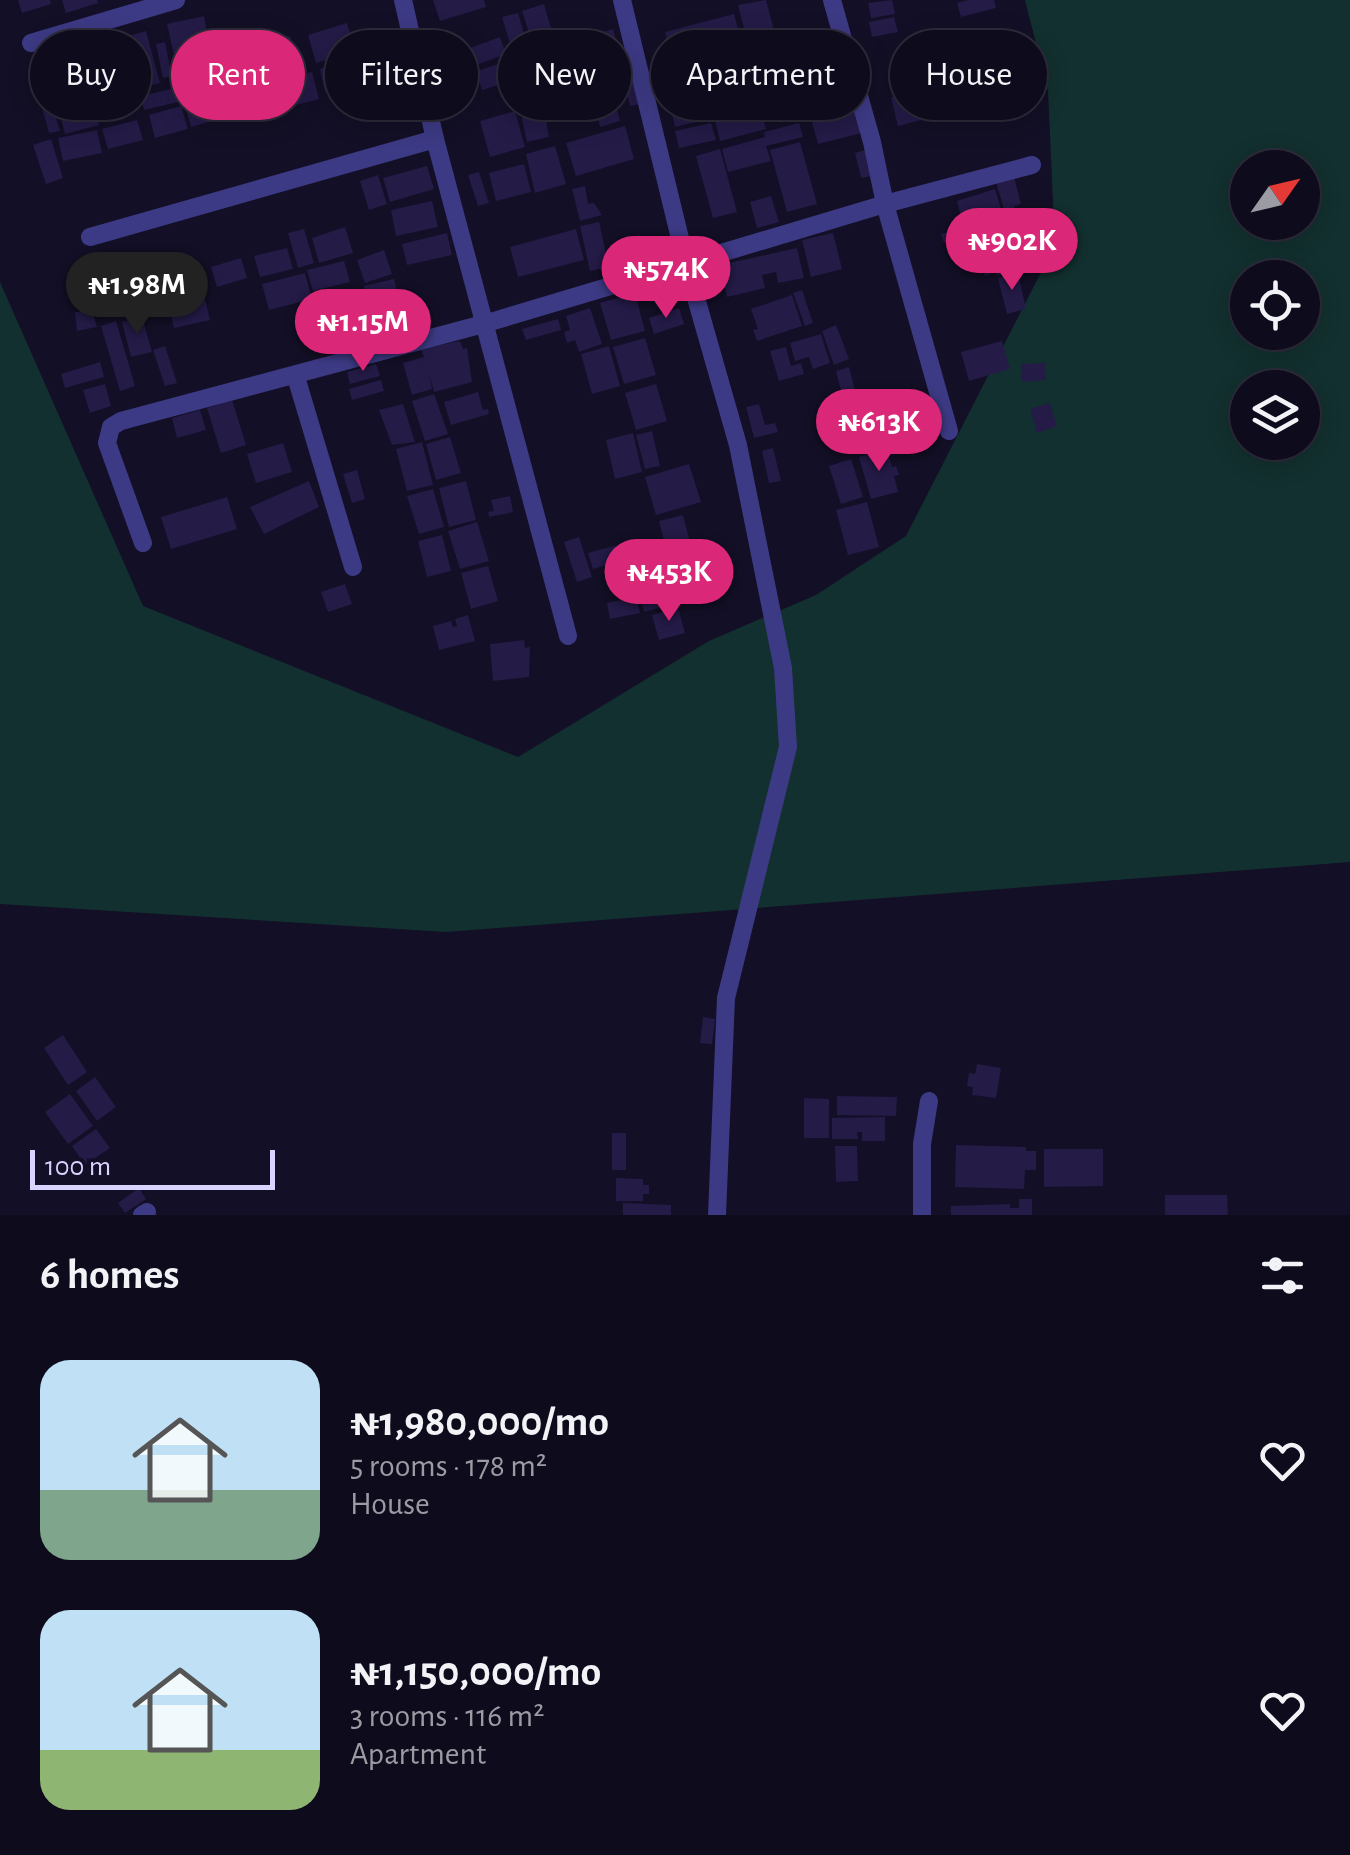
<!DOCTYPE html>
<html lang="en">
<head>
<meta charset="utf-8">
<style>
  :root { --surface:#0e0b1c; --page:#171425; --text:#f1f3f6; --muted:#9b9ba3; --line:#2e2b3b; --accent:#db2777 }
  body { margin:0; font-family:"Alegreya Sans",sans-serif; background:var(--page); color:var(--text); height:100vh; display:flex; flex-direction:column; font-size:38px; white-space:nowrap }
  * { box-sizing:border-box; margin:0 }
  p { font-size:32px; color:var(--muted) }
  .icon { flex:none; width:55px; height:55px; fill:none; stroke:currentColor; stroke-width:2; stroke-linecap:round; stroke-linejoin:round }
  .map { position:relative; height:1215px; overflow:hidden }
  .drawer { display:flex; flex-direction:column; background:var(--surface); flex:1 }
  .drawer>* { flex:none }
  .banner { position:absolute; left:30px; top:30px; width:1290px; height:90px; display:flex; gap:20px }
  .needle { width:65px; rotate:56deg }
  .controls { position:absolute; left:1230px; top:150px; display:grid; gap:20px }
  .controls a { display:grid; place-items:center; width:90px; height:90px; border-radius:50%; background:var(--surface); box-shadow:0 5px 25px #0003,0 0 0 2px var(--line); font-size:50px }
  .scale { position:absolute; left:30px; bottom:25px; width:245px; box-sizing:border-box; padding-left:10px; border:5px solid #d9d4ff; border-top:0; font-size:28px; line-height:35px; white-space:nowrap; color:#d9d4ff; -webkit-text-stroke:8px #130f26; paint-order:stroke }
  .price { position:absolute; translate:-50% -85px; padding:0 22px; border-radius:35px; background:var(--accent); color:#fff; font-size:32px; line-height:65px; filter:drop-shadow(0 2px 5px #0008) }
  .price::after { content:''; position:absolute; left:50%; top:60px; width:30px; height:22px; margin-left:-15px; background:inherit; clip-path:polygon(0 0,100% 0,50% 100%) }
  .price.selected { background:#222; color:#fff }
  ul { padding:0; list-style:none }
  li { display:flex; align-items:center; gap:30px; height:250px; padding:0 40px }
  li span { display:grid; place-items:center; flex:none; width:280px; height:200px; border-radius:30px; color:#555 }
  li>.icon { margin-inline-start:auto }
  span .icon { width:120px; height:120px; fill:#fffc; stroke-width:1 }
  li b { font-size:42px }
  h2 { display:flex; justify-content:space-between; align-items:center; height:120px; padding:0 40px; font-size:42px }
  .chip { padding:0 35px; border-radius:45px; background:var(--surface); box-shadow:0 5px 25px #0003,0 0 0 2px var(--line); font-size:35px; line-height:90px }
  .chip.selected { background:var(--accent); color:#fff }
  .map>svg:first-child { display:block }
  .green { fill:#12302f; fill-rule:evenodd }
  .building { fill:#241b47 }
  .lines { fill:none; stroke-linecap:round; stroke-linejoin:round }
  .minor { stroke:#3d3a85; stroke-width:18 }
</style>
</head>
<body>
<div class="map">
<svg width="1350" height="1215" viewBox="0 0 1350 1215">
  <rect width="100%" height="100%" fill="#130f26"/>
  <path class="green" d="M1025,0H1350V862L446,932L0,904V282L143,606L518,757L709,641L816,595L906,536L1055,245L1048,91ZM1248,168H1302V222H1248ZM1248,278H1302V332H1248ZM1248,388H1302V442H1248Z"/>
  <g class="building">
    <polygon points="18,0 50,0 51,4 22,13"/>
    <polygon points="62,0 97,0 98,3 66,13"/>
    <polygon points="433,0 484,0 486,7 440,21"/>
    <polygon points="766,0 776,37 748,44 738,5"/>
    <polygon points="892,0 895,14 871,18 868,3"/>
    <polygon points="968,0 994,0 996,8 961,17 957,3"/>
    <polygon points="544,4 554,39 533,45 522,11"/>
    <polygon points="518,13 529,50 513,54 502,17"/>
    <polygon points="734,14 742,43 673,61 665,32"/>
    <polygon points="204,16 212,59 204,61 204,67 178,73 167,24"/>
    <polygon points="894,17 898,32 872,37 869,22"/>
    <polygon points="347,23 356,52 316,63 308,35"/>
    <polygon points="613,29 620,53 567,68 560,44"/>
    <polygon points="146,31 160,83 138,88 125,37"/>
    <polygon points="801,34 810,67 765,80 756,46"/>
    <polygon points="290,36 297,63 263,72 255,45"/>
    <polygon points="500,37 506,54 455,73 449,56"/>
    <polygon points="165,42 172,76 163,78 156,44"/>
    <polygon points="400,43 407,66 369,79 362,56"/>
    <polygon points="555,43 568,86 544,93 531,50"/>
    <polygon points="743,45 752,81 726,88 717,51"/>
    <polygon points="526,56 532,75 482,90 476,71"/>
    <polygon points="357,59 363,85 325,92 320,69"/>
    <polygon points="214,68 220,90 187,99 181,78"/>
    <polygon points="632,69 640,104 630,106 622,71"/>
    <polygon points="820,71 825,85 828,84 832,109 788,122 783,106 786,119 776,122 766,89"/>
    <polygon points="312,72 319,99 280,109 273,82"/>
    <polygon points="611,75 616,88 575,102 571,89"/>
    <polygon points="463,79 466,106 452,108 443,83"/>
    <polygon points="956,80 964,109 898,126 891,97"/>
    <polygon points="175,88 178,102 144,110 141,96"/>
    <polygon points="750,88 755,106 705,120 700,101"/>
    <polygon points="132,91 138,110 104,121 98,103"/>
    <polygon points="568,91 574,114 551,120 544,98"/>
    <polygon points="222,94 229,116 191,127 185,105"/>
    <polygon points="91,98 99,125 65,134 58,107"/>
    <polygon points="51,101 60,131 49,133 41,103"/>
    <polygon points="697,104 700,121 675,127 671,109"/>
    <polygon points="181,106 188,129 155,138 149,115"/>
    <polygon points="860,107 866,132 818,144 811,119"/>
    <polygon points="544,109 549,137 527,142 521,114"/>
    <polygon points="617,109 620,121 600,127 597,115"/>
    <polygon points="515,111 525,147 490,157 480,121"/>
    <polygon points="746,113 747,117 761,113 766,129 720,141 715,120"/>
    <polygon points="137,120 143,140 108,149 102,129"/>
    <polygon points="711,123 716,140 679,148 675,131"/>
    <polygon points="799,123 803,137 766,146 771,161 728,172 722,149 765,137 764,132"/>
    <polygon points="625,126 634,159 576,176 566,143"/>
    <polygon points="97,130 102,153 63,161 58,138"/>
    <polygon points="51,139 63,178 46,184 33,145"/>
    <polygon points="800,142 817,204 787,212 770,150"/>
    <polygon points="555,146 566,184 535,193 526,154"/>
    <polygon points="720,149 737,212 713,218 696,156"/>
    <polygon points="865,150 872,176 861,178 855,153"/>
    <polygon points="524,164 531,192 496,201 489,173"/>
    <polygon points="427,166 434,189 390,202 383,178"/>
    <polygon points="479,172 489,203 478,206 468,175"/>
    <polygon points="378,175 387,204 369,210 360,181"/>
    <polygon points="1014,177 1021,204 1014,206 1016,213 1006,216 996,182"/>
    <polygon points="585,186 588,204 594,203 602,215 580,221 572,189"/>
    <polygon points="995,189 1006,226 944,243 941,234 965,228 963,212 960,213 957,201"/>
    <polygon points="771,196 779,222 757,228 750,202"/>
    <polygon points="432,201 438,227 396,236 391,210"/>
    <polygon points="1030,220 1042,265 1022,271 1009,225"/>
    <polygon points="599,222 609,267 590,271 580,226"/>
    <polygon points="345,227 353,253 319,263 312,238"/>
    <polygon points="304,229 314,263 298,268 288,233"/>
    <polygon points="576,229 584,260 518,277 510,247"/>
    <polygon points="1067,229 1075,257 1066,260 1057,232"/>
    <polygon points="1005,230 1016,271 997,276 986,235"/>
    <polygon points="447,233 452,255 407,265 402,244"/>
    <polygon points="833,233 842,269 811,277 802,240"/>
    <polygon points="983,235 993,273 985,276 974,237"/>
    <polygon points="287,248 293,269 260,277 254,256"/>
    <polygon points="797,248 804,278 778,283 776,272 762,275 765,288 727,297 725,288 719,289 717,278 722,276 720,265"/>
    <polygon points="384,250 392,274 365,283 357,260"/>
    <polygon points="241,258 247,278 217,287 211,267"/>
    <polygon points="344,261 350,282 313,291 307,270"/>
    <polygon points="198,266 206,294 166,305 158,277"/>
    <polygon points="88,268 101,309 76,308 67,273"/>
    <polygon points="305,273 312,299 269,310 262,284"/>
    <polygon points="1018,273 1026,309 1007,314 998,278"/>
    <polygon points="151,279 162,304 131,313 129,288"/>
    <polygon points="394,279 403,313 373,321 364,286"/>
    <polygon points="802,290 813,323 805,326 793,293"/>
    <polygon points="635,293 645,331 611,340 600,303"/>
    <polygon points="792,295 802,326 757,341 753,330 758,329 751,309"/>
    <polygon points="205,299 210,320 174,328 169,307"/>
    <polygon points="590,308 602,344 579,352 575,340 567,343 564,332 570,330 566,316"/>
    <polygon points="679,308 684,324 654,334 649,318"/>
    <polygon points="92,311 97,327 77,331 75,312"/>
    <polygon points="142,317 152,352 131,357 122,322"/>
    <polygon points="558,319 561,330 526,340 522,329"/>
    <polygon points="116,321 135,386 120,391 101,326"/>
    <polygon points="836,325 849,359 834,365 822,331"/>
    <polygon points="821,334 830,363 813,369 809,357 795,361 790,343"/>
    <polygon points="645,338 656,375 624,384 613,347"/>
    <polygon points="460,341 463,349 467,348 472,382 434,392 429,373 432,389 412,395 403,363 424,357 421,349"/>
    <polygon points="1002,341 1010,369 969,381 961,352"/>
    <polygon points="165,346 177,383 165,386 153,350"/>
    <polygon points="609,346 620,386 592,394 581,354"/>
    <polygon points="786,347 791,366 801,363 804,374 779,381 770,351"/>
    <polygon points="100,362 104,377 65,388 61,374"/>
    <polygon points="1045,363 1046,380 1022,382 1021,364"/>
    <polygon points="376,364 380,376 350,384 347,372"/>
    <polygon points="849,367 859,406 846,410 836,371"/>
    <polygon points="381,380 384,391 352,400 349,389"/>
    <polygon points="105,384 111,406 90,413 83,390"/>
    <polygon points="656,384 667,421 636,430 625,393"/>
    <polygon points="478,392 483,410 488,409 489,414 451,425 444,402"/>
    <polygon points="434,394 448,434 425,441 412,401"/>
    <polygon points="232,400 246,445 221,453 207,408"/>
    <polygon points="1050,403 1057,426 1037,433 1030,409"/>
    <polygon points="403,404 415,442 392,445 379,410"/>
    <polygon points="759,404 765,425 775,423 778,432 754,438 746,407"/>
    <polygon points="200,410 206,430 177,438 172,418"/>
    <polygon points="860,410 871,448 857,452 846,414"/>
    <polygon points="652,431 660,466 645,469 636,435"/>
    <polygon points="633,433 642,472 615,479 606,440"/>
    <polygon points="450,437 461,473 436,480 426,444"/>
    <polygon points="422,442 433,485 407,491 396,449"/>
    <polygon points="283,443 292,472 256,483 247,454"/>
    <polygon points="773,448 781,481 769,483 762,451"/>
    <polygon points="887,449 892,467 896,466 899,475 894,476 898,492 871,499 859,457"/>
    <polygon points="851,459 863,497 841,504 829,466"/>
    <polygon points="689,464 701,502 656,515 645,477"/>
    <polygon points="357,470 365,499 352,503 343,474"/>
    <polygon points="309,481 319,507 264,534 250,507"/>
    <polygon points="466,481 476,520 449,527 439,488"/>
    <polygon points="433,489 444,527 419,534 407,496"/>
    <polygon points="510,496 513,512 489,517 488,512 494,511 491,500"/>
    <polygon points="227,497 237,529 171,549 161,517"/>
    <polygon points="867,502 879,547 848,555 836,510"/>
    <polygon points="683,515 693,554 669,560 659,521"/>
    <polygon points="477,522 489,561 460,569 448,531"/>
    <polygon points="442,535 451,571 427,577 418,541"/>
    <polygon points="579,537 592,577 577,582 564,542"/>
    <polygon points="625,543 630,558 593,569 588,553"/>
    <polygon points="663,552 676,603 644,612 631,561"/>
    <polygon points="488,566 498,601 471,609 461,573"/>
    <polygon points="345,584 352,604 328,612 321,592"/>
    <polygon points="636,597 640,613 610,619 607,603"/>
    <polygon points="678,608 685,633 659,640 652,615"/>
    <polygon points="468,615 475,641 439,650 433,626 451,621 453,627 457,626 455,619"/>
    <polygon points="524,640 525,648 530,647 529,677 493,681 490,644"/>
    <polygon points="703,1017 715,1019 712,1044 700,1043"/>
    <polygon points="63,1035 87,1072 68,1085 44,1048"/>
    <polygon points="977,1064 1001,1068 996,1098 972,1095 973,1087 967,1086 969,1073 975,1074"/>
    <polygon points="95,1077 116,1107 97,1121 76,1091"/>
    <polygon points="70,1094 93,1126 68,1144 45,1112"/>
    <polygon points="837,1096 897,1097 896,1116 837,1115"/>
    <polygon points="804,1098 829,1099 829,1138 804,1138"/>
    <polygon points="885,1117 885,1141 862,1141 862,1132 857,1132 858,1139 832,1139 832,1118"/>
    <polygon points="96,1129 110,1148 85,1165 72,1146"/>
    <rect x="612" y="1133" width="14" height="37"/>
    <polygon points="956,1145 1026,1147 1026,1151 1036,1151 1036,1170 1025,1170 1024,1189 955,1187"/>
    <polygon points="835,1146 857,1146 858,1181 836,1182"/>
    <polygon points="1044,1149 1103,1149 1103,1186 1044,1187"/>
    <polygon points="616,1178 643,1179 643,1185 649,1185 649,1194 643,1194 643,1201 616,1201"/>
    <polygon points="139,1188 146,1199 125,1213 118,1203"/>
    <polygon points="1165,1195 1227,1195 1228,1215 1165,1215"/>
    <polygon points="1019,1199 1032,1199 1032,1215 951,1215 951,1206 1010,1204 1010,1208 1019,1208"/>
    <polygon points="623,1203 671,1205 671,1215 623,1215"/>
  </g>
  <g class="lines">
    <g class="minor">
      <polyline points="403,0 435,139 568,636"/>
      <polyline points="622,0 686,263 738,445 783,668 788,747 726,998 717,1215"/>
      <polyline points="832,0 872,142 885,204 949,431"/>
      <polyline points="31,43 176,0"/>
      <polyline points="90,237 435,139"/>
      <polyline points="296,377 353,567"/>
      <polyline points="143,543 107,443 111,427 121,421 487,323 885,204 1032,165"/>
      <polyline points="142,1215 147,1212"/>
      <polyline points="922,1215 922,1144 929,1101"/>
    </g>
  </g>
</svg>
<div class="controls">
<a><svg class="needle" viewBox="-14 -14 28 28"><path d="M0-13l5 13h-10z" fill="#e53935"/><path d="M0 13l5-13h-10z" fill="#9b9ba3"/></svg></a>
<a><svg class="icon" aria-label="locate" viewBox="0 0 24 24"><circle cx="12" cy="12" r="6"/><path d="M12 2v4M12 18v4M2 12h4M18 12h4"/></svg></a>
<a><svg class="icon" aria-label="layers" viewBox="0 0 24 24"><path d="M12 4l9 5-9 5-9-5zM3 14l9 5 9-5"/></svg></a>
</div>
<div class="scale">100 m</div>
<b class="price" style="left:1012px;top:293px">₦902K</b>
<b class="price" style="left:666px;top:321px">₦574K</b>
<b class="price selected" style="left:137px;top:337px">₦1.98M</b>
<b class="price" style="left:363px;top:374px">₦1.15M</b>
<b class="price" style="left:879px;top:474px">₦613K</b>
<b class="price" style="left:669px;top:624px">₦453K</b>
<div class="banner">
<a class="chip">Buy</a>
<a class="chip selected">Rent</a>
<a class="chip">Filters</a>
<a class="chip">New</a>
<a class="chip">Apartment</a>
<a class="chip">House</a>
</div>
</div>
<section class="drawer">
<h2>6 homes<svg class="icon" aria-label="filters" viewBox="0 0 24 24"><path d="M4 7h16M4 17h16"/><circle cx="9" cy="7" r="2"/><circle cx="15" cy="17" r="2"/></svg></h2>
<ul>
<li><span style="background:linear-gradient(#bfe0f5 65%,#7fa58c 0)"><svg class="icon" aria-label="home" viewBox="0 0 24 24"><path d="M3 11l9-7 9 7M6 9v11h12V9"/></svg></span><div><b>₦1,980,000/mo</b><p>5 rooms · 178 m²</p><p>House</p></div><svg class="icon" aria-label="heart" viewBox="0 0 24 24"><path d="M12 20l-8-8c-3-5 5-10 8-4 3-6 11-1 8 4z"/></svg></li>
<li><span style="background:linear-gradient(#bfe0f5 70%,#8fb573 0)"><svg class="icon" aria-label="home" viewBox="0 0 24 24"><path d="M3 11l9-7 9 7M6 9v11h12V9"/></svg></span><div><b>₦1,150,000/mo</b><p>3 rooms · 116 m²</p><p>Apartment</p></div><svg class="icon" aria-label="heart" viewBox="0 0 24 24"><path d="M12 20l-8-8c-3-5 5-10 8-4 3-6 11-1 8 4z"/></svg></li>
</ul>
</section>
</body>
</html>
